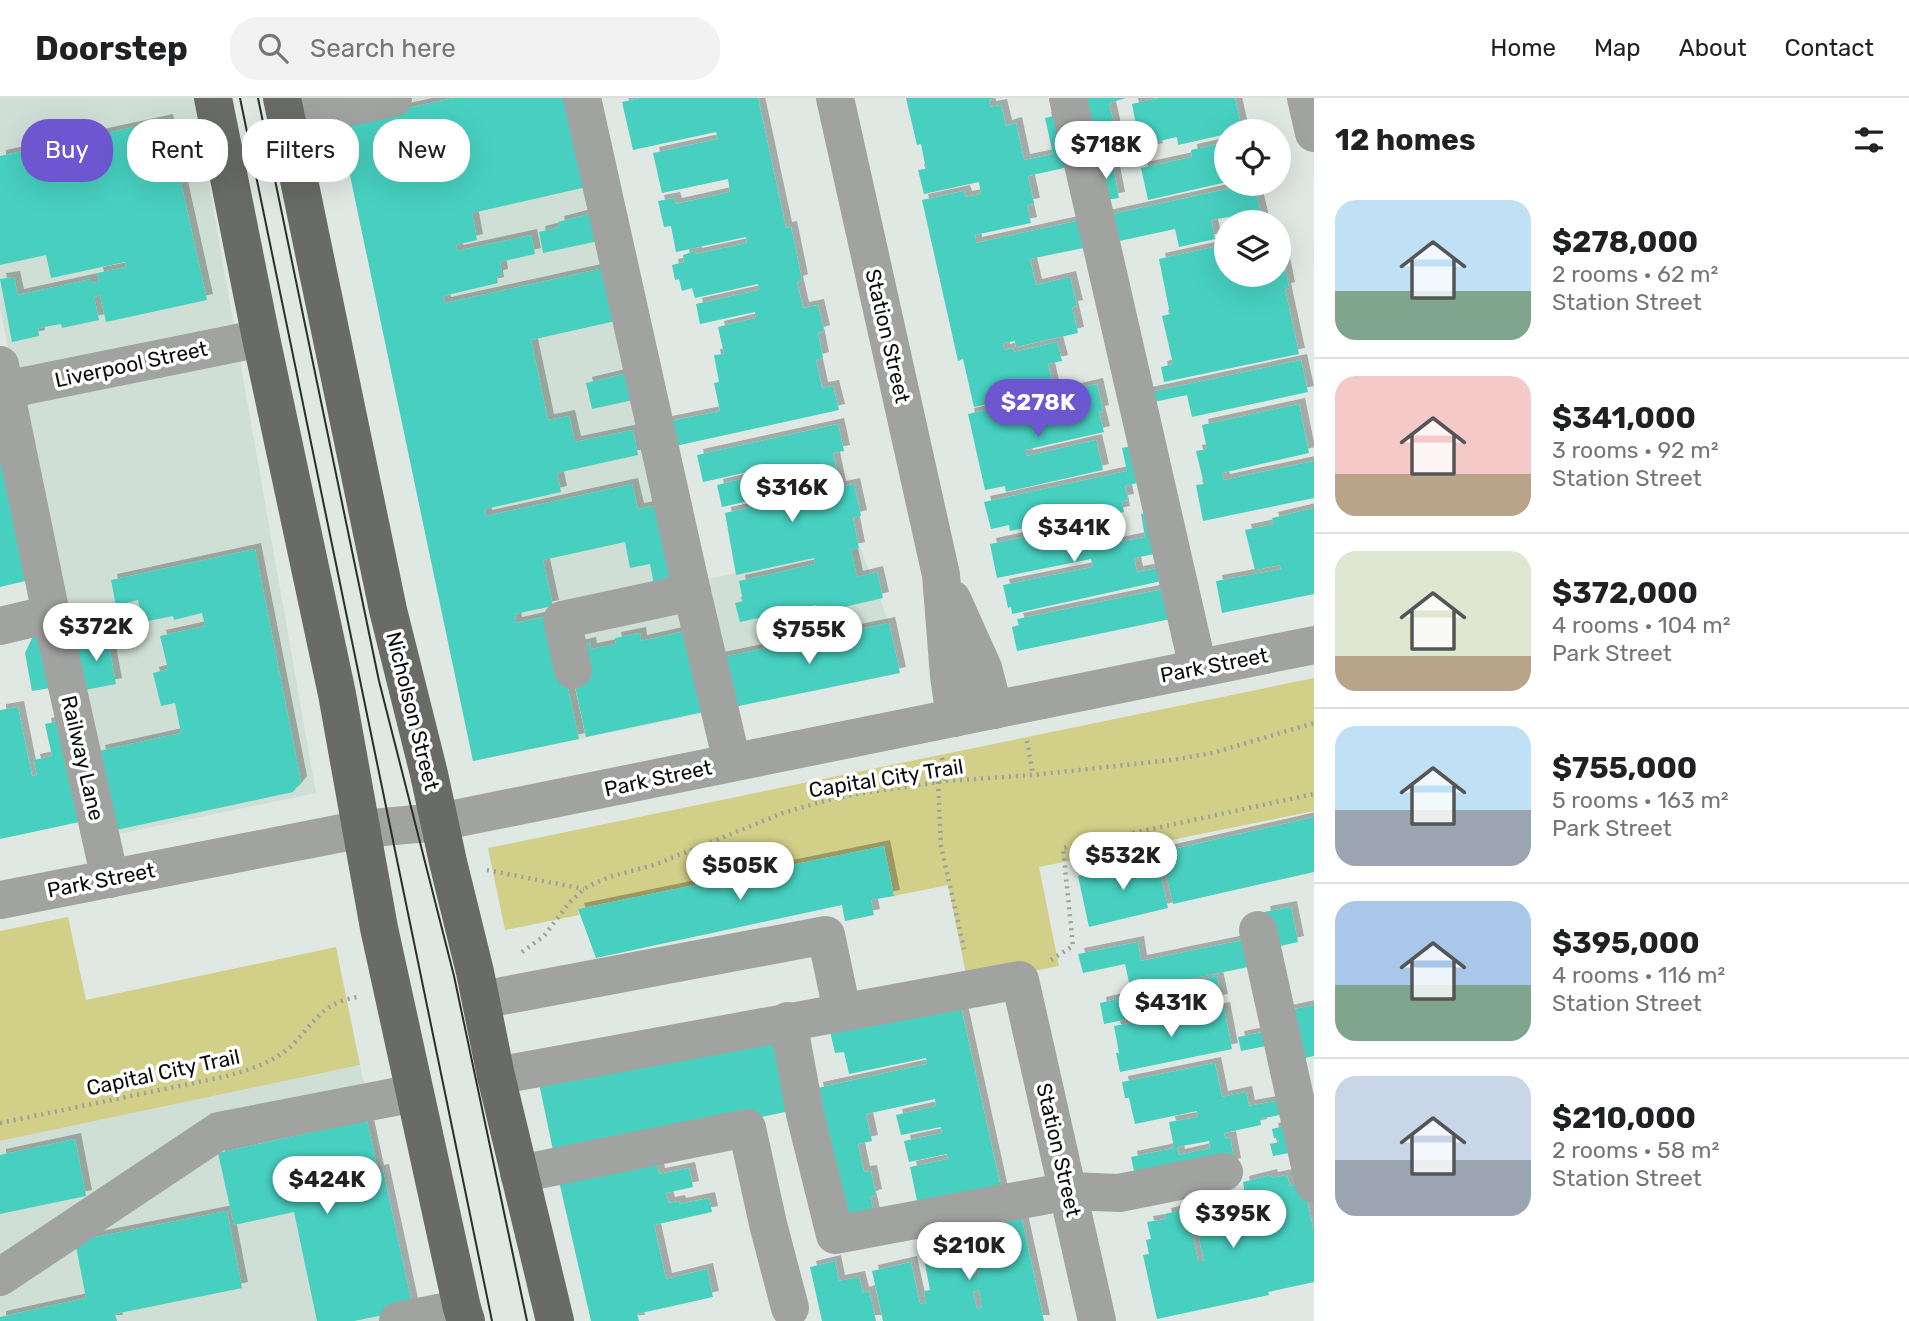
<!DOCTYPE html>
<html lang="en">
<head>
<meta charset="utf-8">
<style>
  :root { --surface:#fff; --page:#f2f2f2; --text:#202124; --muted:#757577; --line:#e0e0e0; --accent:#6d57d1 }
  body { margin:0; font-family:Rubik,sans-serif; background:var(--page); color:var(--text); height:100vh; display:flex; flex-direction:column; font-size:26px; white-space:nowrap }
  * { box-sizing:border-box; margin:0 }
  p { font-size:23px; color:var(--muted) }
  .icon { flex:none; width:38px; height:38px; fill:none; stroke:currentColor; stroke-width:2; stroke-linecap:round; stroke-linejoin:round }
  .map { position:relative; flex:1; overflow:hidden }
  .drawer { display:flex; flex-direction:column; background:var(--surface); width:595px }
  .drawer>* { flex:none }
  .hud { position:absolute; left:21px; top:21px; width:665px; height:63px; display:flex; gap:14px }
  .buttons { position:absolute; left:1214px; top:21px; display:grid; gap:14px }
  .buttons a { display:grid; place-items:center; width:77px; height:77px; border-radius:50%; background:var(--surface); box-shadow:0 7px 28px #0002; font-size:35px }
  .price { position:absolute; translate:-50% -60px; padding:0 16px; border-radius:24px; background:#fff; color:#222; font-size:23px; line-height:46px; filter:drop-shadow(0 2px 4px #0008) }
  .price::after { content:''; position:absolute; left:50%; top:42px; width:21px; height:16px; margin-left:-10px; background:inherit; clip-path:polygon(0 0,100% 0,50% 100%) }
  .price.selected { background:var(--accent); color:#fff }
  ul { padding:0; list-style:none }
  li { display:flex; align-items:center; gap:21px; height:175px; padding:0 21px }
  li+li { border-top:2px solid var(--line) }
  li span { display:grid; place-items:center; flex:none; width:196px; height:140px; border-radius:21px; color:#555 }
  li>.icon { margin-inline-start:auto }
  span .icon { width:84px; height:84px; fill:#fffc; stroke-width:1 }
  li b { font-size:30px }
  h2 { display:flex; justify-content:space-between; align-items:center; height:84px; padding:0 21px; font-size:30px }
  .chip { padding:0 24px; border-radius:28px; background:var(--surface); box-shadow:0 7px 28px #0002; font-size:24px; line-height:63px }
  .chip.selected { background:var(--accent); color:#fff }
  header { display:flex; align-items:center; gap:42px; box-sizing:border-box; height:98px; padding:0 35px; background:var(--surface); border-bottom:2px solid var(--line) }
  header strong { font-size:33px }
  nav { display:flex; gap:38px; margin-inline-start:auto; font-size:24px }
  .search { width:490px; height:63px; background:var(--page); display:flex; align-items:center; gap:18px; box-sizing:border-box; padding:0 24px; border-radius:28px; color:var(--muted); font-size:26px }
  main { display:flex; flex:1; min-height:0 }
  .map>svg:first-child { display:block }
  .built { fill:#d0dfd5 }
  .green { fill:#d2cf88 }
  .building { fill:#46d0c0; fill-rule:evenodd; filter:url(#shadow) }
  .lines { fill:none; stroke-linecap:round; stroke-linejoin:round }
  .path { stroke:#9ba19d; stroke-width:4.5; stroke-dasharray:2 5; stroke-linecap:butt }
  .minor { stroke:#a1a3a0; stroke-width:38 }
  .major { stroke:#686b66; stroke-width:38 }
  .tram { stroke:#2b2f2c; stroke-width:2 }
  .labels { text-anchor:middle; dominant-baseline:central; stroke-width:7; stroke-linejoin:round; paint-order:stroke }
  .street-label { font-size:21px; fill:#0b0e0c; stroke:#fff }
</style>
</head>
<body>
<header>
<strong>Doorstep</strong>
<div class="search"><svg class="icon" aria-label="search" viewBox="0 0 24 24"><circle cx="10" cy="10" r="6"/><path d="M15 15l6 6"/></svg>Search here</div>
<nav><a>Home</a><a>Map</a><a>About</a><a>Contact</a></nav>
</header>
<main>
<div class="map">
<svg width="1314" height="1223" viewBox="0 0 1314 1223">
  <defs>
    <filter id="shadow"><feDropShadow dx="6" dy="-6" stdDeviation="0" flood-color="#0004"/></filter>
  </defs>
  <rect width="100%" height="100%" fill="#e0e8e3"/>
  <g class="built">
    <polygon points="0,0 194,0 316,695 109,738 0,211"/>
    <polygon points="334,0 572,0 680,487 860,449 889,525 900,575 473,663"/>
    <polygon points="360,967 415,1219 398,1223 0,1223 0,1043"/>
  </g>
  <g class="green">
    <polygon points="1314,580 1314,713 1039,769 1059,868 968,886 948,787 894,798 884,748 578,811 579,817 505,832 488,750"/>
    <polygon points="68,819 86,902 336,849 360,967 0,1043 0,833"/>
  </g>
  <g class="building">
    <polygon points="454,0 572,0 591,88 472,115 477,142 456,147 457,153 531,137 535,156 500,164 502,177 497,178 498,185 443,198 445,205 609,169 620,222 531,242 548,322 569,318 575,344 633,332 638,357 557,375 561,394 485,411 486,418 632,386 638,411 663,406 680,487 655,492 650,466 630,470 625,444 543,462 553,508 515,516 516,525 552,517 579,641 473,663 339,25"/>
    <polygon points="640,0 758,0 786,130 791,129 802,182 797,184 803,210 818,207 824,233 818,235 823,260 816,262 822,290 833,288 839,312 671,349 666,324 720,313 714,285 719,284 714,257 724,256 718,229 756,220 755,214 700,226 696,206 759,192 758,186 695,200 692,190 682,193 679,181 675,182 672,167 684,164 683,157 695,153 696,156 747,145 746,139 676,154 671,128 664,129 658,103 674,100 676,106 730,94 728,81 662,95 653,55 718,41 716,34 633,52 622,4"/>
    <polygon points="906,0 995,0 989,2 990,9 1001,7 1006,28 1016,25 1024,62 1053,56 1045,20 1062,16 1073,68 1028,78 1034,106 1027,107 1031,125 975,137 976,145 1086,121 1093,148 1030,161 1036,187 1070,179 1077,208 1072,209 1078,235 1016,249 1015,243 1003,245 1004,252 1013,250 1014,254 1057,244 1062,263 1048,266 1054,292 974,309 963,261 958,263 922,102 964,93 966,99 981,96 979,84 924,96 918,72 926,71 921,46 917,47"/>
    <polygon points="1083,0 1126,0 1109,5 1115,31 1088,36"/>
    <polygon points="1159,0 1235,0 1242,32 1227,33 1227,36 1178,47 1177,39 1155,44 1157,51 1124,59 1118,32 1136,27 1132,6"/>
    <polygon points="167,22 207,202 106,224 100,197 94,199 99,222 62,230 61,226 38,230 39,238 12,244 0,181 14,179 18,197 92,181 92,185 99,184 97,175 126,169 125,164 51,180 46,157 0,167 0,58"/>
    <polygon points="1227,44 1227,84 1148,102 1141,70 1192,59 1191,52"/>
    <polygon points="1112,63 1119,100 1100,103 1093,66"/>
    <polygon points="1249,86 1254,86 1263,124 1230,124 1229,119 1211,122 1215,141 1179,149 1175,131 1110,145 1104,118"/>
    <polygon points="597,114 603,142 543,155 539,134 559,129 558,124"/>
    <polygon points="1280,145 1289,190 1285,191 1299,256 1164,284 1161,269 1173,266 1162,218 1170,216 1159,161 1227,146 1227,177 1279,177"/>
    <polygon points="1301,262 1308,294 1192,319 1187,297 1149,305 1146,295"/>
    <polygon points="632,274 638,301 592,311 586,285"/>
    <polygon points="1097,286 1103,313 1099,314 1104,334 1025,352 1027,358 1096,342 1103,372 1006,394 1005,388 985,392 968,316 1016,305 1017,311 1025,310 1023,303"/>
    <polygon points="1299,306 1309,355 1222,375 1224,382 1314,363 1314,400 1203,423 1196,387 1204,386 1196,353 1207,351 1202,327"/>
    <polygon points="838,326 844,353 833,355 840,389 854,386 861,418 853,420 859,450 851,452 857,479 877,474 883,500 818,515 816,507 740,524 735,505 743,503 739,483 815,466 814,460 736,477 725,415 791,400 789,394 722,409 717,387 759,377 757,372 703,384 697,357"/>
    <polygon points="1137,347 1145,383 1125,388 1128,402 1122,403 1124,414 1081,423 1080,418 1010,433 1009,427 991,431 984,404 1127,373 1122,350"/>
    <polygon points="0,358 38,480 0,489"/>
    <polygon points="1314,410 1314,496 1222,515 1216,483 1281,471 1280,467 1255,472 1245,432 1274,426 1272,420"/>
    <polygon points="1152,414 1160,455 1134,460 1137,474 1159,470 1166,482 1012,516 1011,509 1008,510 1003,487 1093,469 1091,461 997,480 990,446 1106,422 1111,446 1145,439 1141,416"/>
    <polygon points="255,451 301,684 293,694 116,732 99,653 181,635 175,605 161,608 153,575 168,571 160,538 205,528 202,515 174,522 173,518 143,524 138,502 116,508 111,482"/>
    <polygon points="1168,490 1175,520 1017,553 1012,529 1019,527 1017,521"/>
    <polygon points="889,525 900,575 729,610 718,560"/>
    <polygon points="690,532 708,613 586,639 573,579 577,548 590,545 591,551 616,546 615,540 640,535 641,543"/>
    <polygon points="52,533 62,588 32,593 25,555 34,536"/>
    <polygon points="107,538 116,586 85,592 76,544"/>
    <polygon points="18,609 32,678 37,677 34,662 52,658 45,626 68,621 89,722 0,741 0,612"/>
    <polygon points="1314,719 1314,774 1173,806 1161,754"/>
    <polygon points="884,748 894,798 871,802 874,817 845,823 842,807 596,860 578,811"/>
    <polygon points="1157,760 1168,810 1089,829 1078,778"/>
    <polygon points="1291,809 1298,844 1271,850 1264,814"/>
    <polygon points="1248,841 1253,868 1131,893 1125,866 1083,875 1078,856 1138,844 1141,863"/>
    <polygon points="1217,878 1222,902 1199,906 1199,902 1162,910 1163,914 1104,926 1100,905 1121,900 1120,897"/>
    <polygon points="959,900 1003,1099 919,1112 910,1069 948,1061 947,1056 909,1064 904,1043 942,1035 941,1029 901,1037 896,1017 936,1008 935,1001 866,1016 872,1043 858,1046 864,1074 871,1073 876,1097 870,1099 876,1125 848,1131 817,990 927,966 926,960 849,976 844,954 835,955 829,929"/>
    <polygon points="1314,907 1314,958 1291,963 1281,914"/>
    <polygon points="1224,910 1232,951 1120,974 1116,955 1119,955 1114,928 1177,916 1178,919"/>
    <polygon points="1268,933 1271,947 1241,953 1238,939"/>
    <polygon points="781,943 795,1012 555,1062 539,985"/>
    <path d="M1215,965L1222,999L1246,994L1249,1008L1282,1002L1285,1016L1260,1021L1261,1027L1224,1035L1225,1040L1230,1039L1235,1066L1137,1086L1131,1059L1174,1050L1169,1024L1198,1019L1197,1013L1135,1026L1129,1000H1125L1122,984ZM1209,1043L1210,1050L1179,1057L1177,1049Z"/>
    <polygon points="367,1022 378,1073 383,1072 413,1211 354,1223 317,1223 294,1114 234,1127 218,1055"/>
    <polygon points="1288,1027 1294,1054 1273,1058 1270,1046 1279,1044 1278,1040 1274,1040 1272,1031"/>
    <polygon points="75,1041 86,1098 0,1116 0,1057"/>
    <polygon points="656,1061 659,1076 689,1070 693,1089 666,1095 669,1105 679,1103 680,1106 709,1100 712,1114 654,1127 666,1181 707,1171 713,1199 637,1216 639,1223 591,1223 559,1083"/>
    <polygon points="1271,1077 1272,1080 1287,1077 1290,1088 1303,1085 1314,1134 1314,1184 1268,1194 1269,1197 1157,1221 1143,1157 1149,1156 1146,1142 1151,1141 1147,1124 1166,1121 1165,1116 1187,1111 1198,1163 1204,1163 1194,1118 1222,1113 1218,1102 1245,1096 1243,1084"/>
    <polygon points="227,1113 242,1190 115,1216 117,1223 0,1223 0,1219 86,1200 75,1143"/>
    <path d="M1020,1113L1044,1223H883L872,1173L911,1164L920,1206L926,1205L924,1193L930,1192L925,1166L971,1156L976,1178H979L973,1151L993,1147L991,1137L983,1139L981,1132L972,1134L970,1124ZM979,1192L982,1209L977,1211L973,1194Z"/>
    <polygon points="835,1163 839,1183 859,1179 863,1195 869,1193 876,1223 822,1223 810,1169"/>
  </g>
  <g class="lines">
    <g class="path">
      <polyline points="1027,643 1033,677"/>
      <polyline points="942,660 946,683"/>
      <polyline points="938,684 941,748 965,855"/>
      <polyline points="487,772 584,791"/>
      <polyline points="522,854 544,838 569,805 584,791 593,786 609,779 654,767 783,715 821,704 857,696 946,683 1033,677 1172,662 1213,655 1314,625"/>
      <polyline points="1051,862 1073,848 1063,750 1314,696"/>
      <path d="M0,1025L223,979C245,973 266,967 284,954C312,932 316,906 357,899"/>
    </g>
    <g class="minor">
      <polyline points="582,0 692,494 732,664"/>
      <polyline points="835,0 941,477 949,578 955,620"/>
      <polyline points="1068,0 1198,570"/>
      <polyline points="1306,0 1314,35"/>
      <polyline points="287,22 393,0"/>
      <polyline points="0,267 51,516 110,781"/>
      <polyline points="0,293 261,240"/>
      <polyline points="952,501 983,570 994,612"/>
      <polyline points="0,528 51,516"/>
      <polyline points="573,572 562,522 692,494"/>
      <polyline points="0,802 337,736 361,731 439,724 1314,547"/>
      <polyline points="1258,832 1314,1086"/>
      <polyline points="481,902 826,837 842,913"/>
      <polyline points="788,923 805,1016 835,1137 1069,1093 1119,1095 1224,1074"/>
      <polyline points="496,978 1020,882 1097,1223"/>
      <polyline points="519,1076 747,1030 768,1126 790,1210"/>
      <polyline points="0,1179 219,1033 415,995"/>
      <polyline points="398,1223 462,1210"/>
    </g>
    <g class="major">
      <polyline points="213,0 261,240 337,596 379,830 462,1210 466,1223"/>
      <polyline points="282,0 388,512 429,676 448,764 475,874 496,978 555,1223"/>
    </g>
    <g class="tram">
      <polyline points="240,0 492,1223"/>
      <polyline points="258,0 379,583 454,878 527,1223"/>
    </g>
  </g>
  <g class="labels">
    <g class="street-label">
      <text transform="translate(888 238) rotate(77)">Station Street</text>
      <text transform="translate(131 266) rotate(-12)">Liverpool Street</text>
      <text transform="translate(1214 567) rotate(-11)">Park Street</text>
      <text transform="translate(413 613) rotate(76)">Nicholson Street</text>
      <text transform="translate(83 660) rotate(77)">Railway Lane</text>
      <text transform="translate(658 680) rotate(-12)">Park Street</text>
      <text transform="translate(886 680) rotate(-9)">Capital City Trail</text>
      <text transform="translate(101 782) rotate(-11)">Park Street</text>
      <text transform="translate(163 974) rotate(-12)">Capital City Trail</text>
      <text transform="translate(1059 1052) rotate(77)">Station Street</text>
    </g>
  </g>
</svg>
<div class="buttons">
<a><svg class="icon" aria-label="locate" viewBox="0 0 24 24"><circle cx="12" cy="12" r="6"/><path d="M12 2v4M12 18v4M2 12h4M18 12h4"/></svg></a>
<a><svg class="icon" aria-label="layers" viewBox="0 0 24 24"><path d="M12 4l9 5-9 5-9-5zM3 14l9 5 9-5"/></svg></a>
</div>
<b class="price" style="left:1106px;top:83px">$718K</b>
<b class="price selected" style="left:1038px;top:341px">$278K</b>
<b class="price" style="left:792px;top:426px">$316K</b>
<b class="price" style="left:1074px;top:466px">$341K</b>
<b class="price" style="left:96px;top:565px">$372K</b>
<b class="price" style="left:809px;top:568px">$755K</b>
<b class="price" style="left:1123px;top:794px">$532K</b>
<b class="price" style="left:740px;top:804px">$505K</b>
<b class="price" style="left:1171px;top:941px">$431K</b>
<b class="price" style="left:327px;top:1118px">$424K</b>
<b class="price" style="left:1233px;top:1152px">$395K</b>
<b class="price" style="left:969px;top:1184px">$210K</b>
<div class="hud">
<a class="chip selected">Buy</a>
<a class="chip">Rent</a>
<a class="chip">Filters</a>
<a class="chip">New</a>
</div>
</div>
<section class="drawer">
<h2>12 homes<svg class="icon" aria-label="filters" viewBox="0 0 24 24"><path d="M4 7h16M4 17h16"/><circle cx="9" cy="7" r="2"/><circle cx="15" cy="17" r="2"/></svg></h2>
<ul>
<li><span style="background:linear-gradient(#bfe0f5 65%,#7fa58c 0)"><svg class="icon" aria-label="home" viewBox="0 0 24 24"><path d="M3 11l9-7 9 7M6 9v11h12V9"/></svg></span><div><b>$278,000</b><p>2 rooms · 62 m²</p><p>Station Street</p></div></li>
<li><span style="background:linear-gradient(#f6c9c9 70%,#b9a48a 0)"><svg class="icon" aria-label="home" viewBox="0 0 24 24"><path d="M3 11l9-7 9 7M6 9v11h12V9"/></svg></span><div><b>$341,000</b><p>3 rooms · 92 m²</p><p>Station Street</p></div></li>
<li><span style="background:linear-gradient(#dfe7d0 75%,#b9a48a 0)"><svg class="icon" aria-label="home" viewBox="0 0 24 24"><path d="M3 11l9-7 9 7M6 9v11h12V9"/></svg></span><div><b>$372,000</b><p>4 rooms · 104 m²</p><p>Park Street</p></div></li>
<li><span style="background:linear-gradient(#bfe0f5 60%,#9aa5b1 0)"><svg class="icon" aria-label="home" viewBox="0 0 24 24"><path d="M3 11l9-7 9 7M6 9v11h12V9"/></svg></span><div><b>$755,000</b><p>5 rooms · 163 m²</p><p>Park Street</p></div></li>
<li><span style="background:linear-gradient(#a9c7e8 60%,#7fa58c 0)"><svg class="icon" aria-label="home" viewBox="0 0 24 24"><path d="M3 11l9-7 9 7M6 9v11h12V9"/></svg></span><div><b>$395,000</b><p>4 rooms · 116 m²</p><p>Station Street</p></div></li>
<li><span style="background:linear-gradient(#c9d6e8 60%,#9aa5b1 0)"><svg class="icon" aria-label="home" viewBox="0 0 24 24"><path d="M3 11l9-7 9 7M6 9v11h12V9"/></svg></span><div><b>$210,000</b><p>2 rooms · 58 m²</p><p>Station Street</p></div></li>
</ul>
</section>
</main>
</body>
</html>
